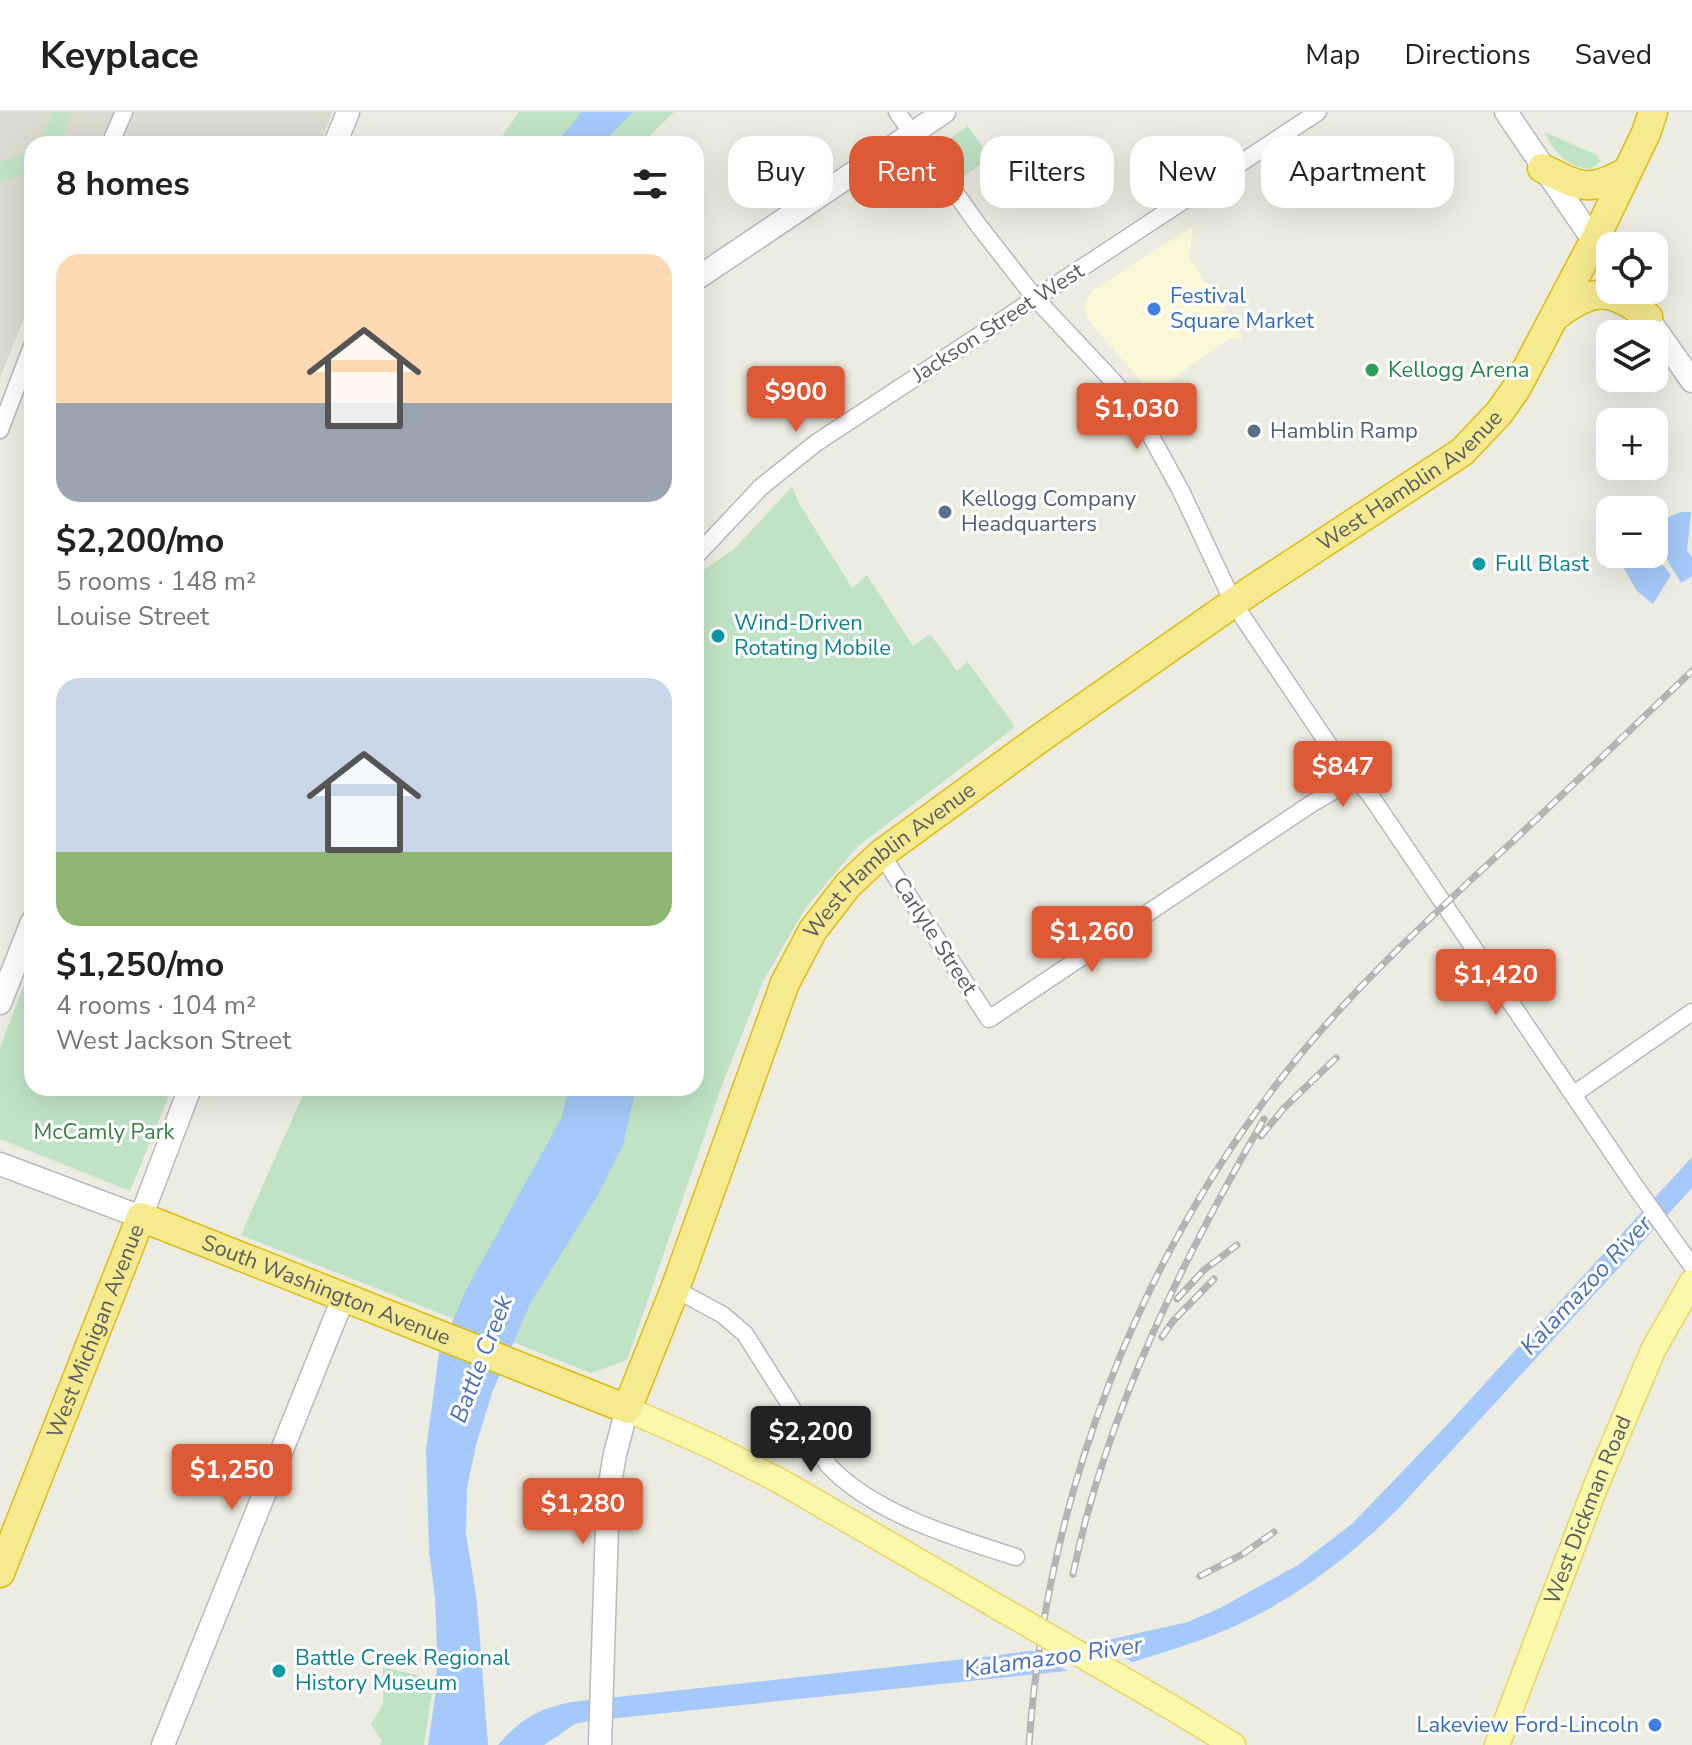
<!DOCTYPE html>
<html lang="en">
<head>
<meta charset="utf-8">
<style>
  :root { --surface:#fff; --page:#f6f6f6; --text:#222; --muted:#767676; --line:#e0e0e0; --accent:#de5a36 }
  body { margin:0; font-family:"Nunito Sans",sans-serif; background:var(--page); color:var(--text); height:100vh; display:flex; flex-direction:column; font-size:30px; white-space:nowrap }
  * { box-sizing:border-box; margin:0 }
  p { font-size:26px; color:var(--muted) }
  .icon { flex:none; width:44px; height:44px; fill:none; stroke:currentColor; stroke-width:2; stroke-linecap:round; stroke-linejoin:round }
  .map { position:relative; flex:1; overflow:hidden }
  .panel { position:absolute; left:24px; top:24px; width:680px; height:960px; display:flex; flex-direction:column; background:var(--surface); border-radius:24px; box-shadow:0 8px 32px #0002 }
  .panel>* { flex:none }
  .guide { position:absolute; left:728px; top:24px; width:760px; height:72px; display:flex; gap:16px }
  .buttons { position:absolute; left:1596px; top:120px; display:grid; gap:16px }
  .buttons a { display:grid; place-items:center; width:72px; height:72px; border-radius:16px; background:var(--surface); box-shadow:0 8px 32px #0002; font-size:40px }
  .price { position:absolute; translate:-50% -68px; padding:0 18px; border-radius:8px; background:var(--accent); color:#fff; font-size:26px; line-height:52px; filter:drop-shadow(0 2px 4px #0008) }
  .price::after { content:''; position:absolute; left:50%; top:48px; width:24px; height:18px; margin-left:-12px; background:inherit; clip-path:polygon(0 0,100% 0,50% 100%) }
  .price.current { background:#222; color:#fff }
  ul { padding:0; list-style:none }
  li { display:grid; align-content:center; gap:16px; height:424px; padding:0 32px }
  li span { display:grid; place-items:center; height:248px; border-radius:24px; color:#555 }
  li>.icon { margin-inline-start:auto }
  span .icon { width:144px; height:144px; fill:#fffc; stroke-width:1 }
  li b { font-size:34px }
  h2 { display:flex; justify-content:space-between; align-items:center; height:96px; padding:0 32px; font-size:34px }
  .pill { padding:0 28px; border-radius:24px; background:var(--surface); box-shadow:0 8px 32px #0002; font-size:28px; line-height:72px }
  .pill.current { background:var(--accent); color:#fff }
  header { display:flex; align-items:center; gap:48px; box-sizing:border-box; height:112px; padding:0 40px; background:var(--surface); border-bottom:2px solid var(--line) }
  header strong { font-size:38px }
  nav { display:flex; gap:44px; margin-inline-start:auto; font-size:28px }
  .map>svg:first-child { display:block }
  .commercial { fill:#fbf8d8 }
  .education { fill:#dcdbd0 }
  .green { fill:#c0e3c5 }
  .water { fill:#a5c9fa }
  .pier { fill:#ecece2 }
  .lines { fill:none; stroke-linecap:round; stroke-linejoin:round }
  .street-casing { stroke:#b7b9be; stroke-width:19 }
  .secondary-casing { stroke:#b8bac0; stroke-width:25 }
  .primary-casing { stroke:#e9d55f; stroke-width:27 }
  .highway-casing { stroke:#e1bc0d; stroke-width:31 }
  .street { stroke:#fff; stroke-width:16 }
  .secondary { stroke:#fff; stroke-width:22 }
  .primary { stroke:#faf8aa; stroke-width:24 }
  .highway { stroke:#f6ea8f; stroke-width:28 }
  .rail-casing { stroke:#b3b4b4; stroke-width:7 }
  .rail { stroke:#fff; stroke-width:4; stroke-dasharray:12; stroke-linecap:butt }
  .primary-bridge-casing { stroke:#e9d55f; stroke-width:27; stroke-linecap:butt }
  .primary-bridge { stroke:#faf8aa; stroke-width:24 }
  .shop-dot { fill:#3f7fe0; stroke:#fff; stroke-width:3 }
  .leisure-dot { fill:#2e9e5b; stroke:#fff; stroke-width:3 }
  .service-dot { fill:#5c6f8a; stroke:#fff; stroke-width:3 }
  .culture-dot { fill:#0f9aa8; stroke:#fff; stroke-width:3 }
  .labels { text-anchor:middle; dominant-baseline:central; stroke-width:6; stroke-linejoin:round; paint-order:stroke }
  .shop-label { font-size:22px; fill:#366cbe; stroke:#fff; text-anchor:start }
  .street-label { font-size:22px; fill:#5a5d62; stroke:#fff }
  .leisure-label { font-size:22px; fill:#27864d; stroke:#fff; text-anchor:start }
  .service-label { font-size:22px; fill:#4e5e75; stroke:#fff; text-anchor:start }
  .culture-label { font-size:22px; fill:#0d838f; stroke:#fff; text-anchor:start }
  .park-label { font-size:22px; fill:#3a8247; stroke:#fff }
  .water-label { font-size:24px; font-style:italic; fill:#4971bb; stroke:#fff }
</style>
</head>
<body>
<header>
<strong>Keyplace</strong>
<nav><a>Map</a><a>Directions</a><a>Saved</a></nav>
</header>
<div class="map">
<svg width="1692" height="1633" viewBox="0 0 1692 1633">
  <rect width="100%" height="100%" fill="#ecece2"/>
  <polygon class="commercial" points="1193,114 1189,144 1204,169 1210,171 1211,176 1216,176 1224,183 1223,204 1236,206 1234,219 1242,222 1241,228 1230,226 1152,282 1088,208 1084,193 1092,179"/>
  <polygon class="education" points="0,0 332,0 320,32 32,32 32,186 0,266"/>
  <g class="green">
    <polygon points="52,0 72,0 61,32 35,32 49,10"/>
    <polygon points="519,0 674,0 641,32 497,32"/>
    <polygon points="968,14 990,46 964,64 942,32"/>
    <path d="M1544,20L1597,43L1600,50L1591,57C1567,55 1555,41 1544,20Z"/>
    <polygon points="32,35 32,59 0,70 0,50 21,43"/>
    <polygon points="792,375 800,393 852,476 867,463 913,534 930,522 957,559 968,550 1015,615 857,735 805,797 763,869 722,973 627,1248 591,1261 241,1123 306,976 696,976 696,463 733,438"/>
    <polygon points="27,865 32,867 32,976 172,976 130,1079 0,1027 0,936"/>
    <polygon points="383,1555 434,1567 424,1633 380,1633 382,1629 371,1612 383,1592"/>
  </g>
  <g class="water">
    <polygon points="581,0 633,0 601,32 554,32 572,13"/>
    <polygon points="1681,400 1691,400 1687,439 1692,445 1692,464 1681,471 1665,444 1654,442 1654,411"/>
    <polygon points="1621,442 1654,442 1653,449 1661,451 1671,463 1653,492 1637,479 1618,446"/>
    <polygon points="569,976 636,976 623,1033 598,1083 530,1192 492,1281 476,1333 467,1376 466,1422 477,1490 488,1633 428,1633 436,1578 437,1535 435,1486 429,1438 426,1338 439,1241 467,1176 561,1007"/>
    <path d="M1692,1045V1076L1398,1397C1348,1446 1293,1489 1228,1517C1193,1532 1158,1542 1123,1553L589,1609L575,1612L544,1633H498C522,1606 536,1598 571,1590L992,1544L1103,1529L1188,1510L1220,1496L1298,1453L1352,1412L1446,1314Z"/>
  </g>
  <polygon class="pier" points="1092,1526 1137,1553 1123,1557 1073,1562 1026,1535"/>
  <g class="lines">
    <defs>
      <g id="street">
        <polyline points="897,0 979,114 1036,187 1113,269 1136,297 1181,379 1234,492 1337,645 1370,683 1635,1074 1692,1154"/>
        <polyline points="110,32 124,0"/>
        <polyline points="0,318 32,234"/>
        <polyline points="696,444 761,375 816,331 1318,0"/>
        <polyline points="881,742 989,907 1311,692 1354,667"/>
        <polyline points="1574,982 1692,900"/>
        <path d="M675,1177L723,1203L745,1222L828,1353C874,1402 954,1425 1016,1445"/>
      </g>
      <g id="secondary">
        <polyline points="1506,0 1610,153"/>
        <polyline points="335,32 348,0"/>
        <polyline points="696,167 944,0"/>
        <polyline points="1638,192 1692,269"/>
        <polyline points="0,891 32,810"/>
        <polyline points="0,1052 141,1105 190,976"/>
        <polyline points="163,1633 344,1184"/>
        <polyline points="600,1633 608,1383 615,1342 627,1297"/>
      </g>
      <g id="primary">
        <polyline points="627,1297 711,1334 780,1369"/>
        <polyline points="1171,1595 1233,1633"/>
        <path id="s1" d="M1497,1633L1595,1376L1653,1238L1692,1170"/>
      </g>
      <g id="highway">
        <path d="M1542,56C1580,75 1588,81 1626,60"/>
        <path d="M1557,203C1594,175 1612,176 1648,205"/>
        <path id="s2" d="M0,1461L141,1105L627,1297L675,1177L785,871L813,818L848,773L881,742L1039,627L1249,480L1462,340L1499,301L1516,277L1594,129L1646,21L1653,0"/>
      </g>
    </defs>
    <use href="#street" class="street-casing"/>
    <use href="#secondary" class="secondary-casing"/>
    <use href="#primary" class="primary-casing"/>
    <use href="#highway" class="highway-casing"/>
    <use href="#street" class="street"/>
    <use href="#secondary" class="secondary"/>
    <use href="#primary" class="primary"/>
    <use href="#highway" class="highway"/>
    <defs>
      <g id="rail">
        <polyline points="1261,1024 1284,996 1336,946"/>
        <polyline points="1177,1187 1204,1158 1237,1133"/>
        <polyline points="1162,1225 1173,1209 1214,1167"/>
        <path d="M1073,1462C1106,1301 1182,1149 1264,1007"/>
        <polyline points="1200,1464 1243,1442 1274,1420"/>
        <path d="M1029,1633C1046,1386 1137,1147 1291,954C1357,872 1435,801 1512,730C1572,674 1632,616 1692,559"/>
      </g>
    </defs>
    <use href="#rail" class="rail-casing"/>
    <use href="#rail" class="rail"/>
    <defs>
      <polyline id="primary-bridge" points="780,1369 1171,1595"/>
    </defs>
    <use href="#primary-bridge" class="primary-bridge-casing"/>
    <use href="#primary-bridge" class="primary-bridge"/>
  </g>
  <g class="shop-dot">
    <circle cx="1154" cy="197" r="8"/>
    <circle cx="1655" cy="1613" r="8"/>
  </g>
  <circle class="leisure-dot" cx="1372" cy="258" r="8"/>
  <g class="service-dot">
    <circle cx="1254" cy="319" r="8"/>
    <circle cx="945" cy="400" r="8"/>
  </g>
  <g class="culture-dot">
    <circle cx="1479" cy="452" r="8"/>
    <circle cx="718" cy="524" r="8"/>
    <circle cx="279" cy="1559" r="8"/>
  </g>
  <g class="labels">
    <g class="shop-label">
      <text x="1170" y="184">Festival<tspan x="1170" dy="25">Square Market</tspan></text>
      <text x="1639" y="1613" text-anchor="end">Lakeview Ford-Lincoln</text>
    </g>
    <g class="street-label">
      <text transform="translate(998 211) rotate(-33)">Jackson Street West</text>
      <text stroke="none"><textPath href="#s2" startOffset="2170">West Hamblin Avenue</textPath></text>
      <text stroke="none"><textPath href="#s2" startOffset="1524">West Hamblin Avenue</textPath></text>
      <text transform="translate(935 824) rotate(57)">Carlyle Street</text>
      <text stroke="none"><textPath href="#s2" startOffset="582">South Washington Avenue</textPath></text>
      <text stroke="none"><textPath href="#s2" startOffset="260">West Michigan Avenue</textPath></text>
      <text stroke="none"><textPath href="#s1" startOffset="252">West Dickman Road</textPath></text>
    </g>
    <g class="leisure-label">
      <text x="1388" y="258">Kellogg Arena</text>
    </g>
    <g class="service-label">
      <text x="1270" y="319">Hamblin Ramp</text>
      <text x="961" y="387">Kellogg Company<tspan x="961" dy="25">Headquarters</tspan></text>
    </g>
    <g class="culture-label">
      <text x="1495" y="452">Full Blast</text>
      <text x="734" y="511">Wind-Driven<tspan x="734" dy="25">Rotating Mobile</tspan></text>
      <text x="295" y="1546">Battle Creek Regional<tspan x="295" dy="25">History Museum</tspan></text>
    </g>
    <g class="park-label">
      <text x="104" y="1020">McCamly Park</text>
    </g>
    <g class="water-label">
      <text transform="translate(1586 1173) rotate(-47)">Kalamazoo River</text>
      <text transform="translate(481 1247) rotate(-69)">Battle Creek</text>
      <text transform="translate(1053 1545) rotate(-8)">Kalamazoo River</text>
    </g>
  </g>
</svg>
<div class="buttons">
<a><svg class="icon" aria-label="locate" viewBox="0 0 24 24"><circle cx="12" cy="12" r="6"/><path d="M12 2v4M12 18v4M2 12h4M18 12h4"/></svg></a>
<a><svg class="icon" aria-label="layers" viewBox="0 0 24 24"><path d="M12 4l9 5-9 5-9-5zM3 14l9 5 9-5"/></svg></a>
<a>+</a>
<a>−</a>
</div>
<b class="price" style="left:796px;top:322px">$900</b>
<b class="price" style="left:1137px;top:339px">$1,030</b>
<b class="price" style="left:1343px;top:697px">$847</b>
<b class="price" style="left:1092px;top:862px">$1,260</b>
<b class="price" style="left:1496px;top:905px">$1,420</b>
<b class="price current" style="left:811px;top:1362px">$2,200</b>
<b class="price" style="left:232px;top:1400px">$1,250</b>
<b class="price" style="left:583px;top:1434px">$1,280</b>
<div class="guide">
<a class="pill">Buy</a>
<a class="pill current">Rent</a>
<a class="pill">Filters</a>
<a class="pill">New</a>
<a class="pill">Apartment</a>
</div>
<section class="panel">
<h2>8 homes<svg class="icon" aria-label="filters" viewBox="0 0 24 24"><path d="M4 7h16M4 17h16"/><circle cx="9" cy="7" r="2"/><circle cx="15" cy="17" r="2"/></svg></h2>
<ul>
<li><span style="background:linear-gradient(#ffd9b3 60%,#9aa5b1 0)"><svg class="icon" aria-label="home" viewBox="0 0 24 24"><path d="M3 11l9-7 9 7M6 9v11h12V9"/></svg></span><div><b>$2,200/mo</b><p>5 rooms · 148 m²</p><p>Louise Street</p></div></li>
<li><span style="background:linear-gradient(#c9d6e8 70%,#8fb573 0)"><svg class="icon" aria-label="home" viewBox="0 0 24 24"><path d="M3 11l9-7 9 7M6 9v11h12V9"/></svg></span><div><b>$1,250/mo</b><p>4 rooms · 104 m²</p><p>West Jackson Street</p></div></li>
</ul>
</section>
</div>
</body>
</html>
